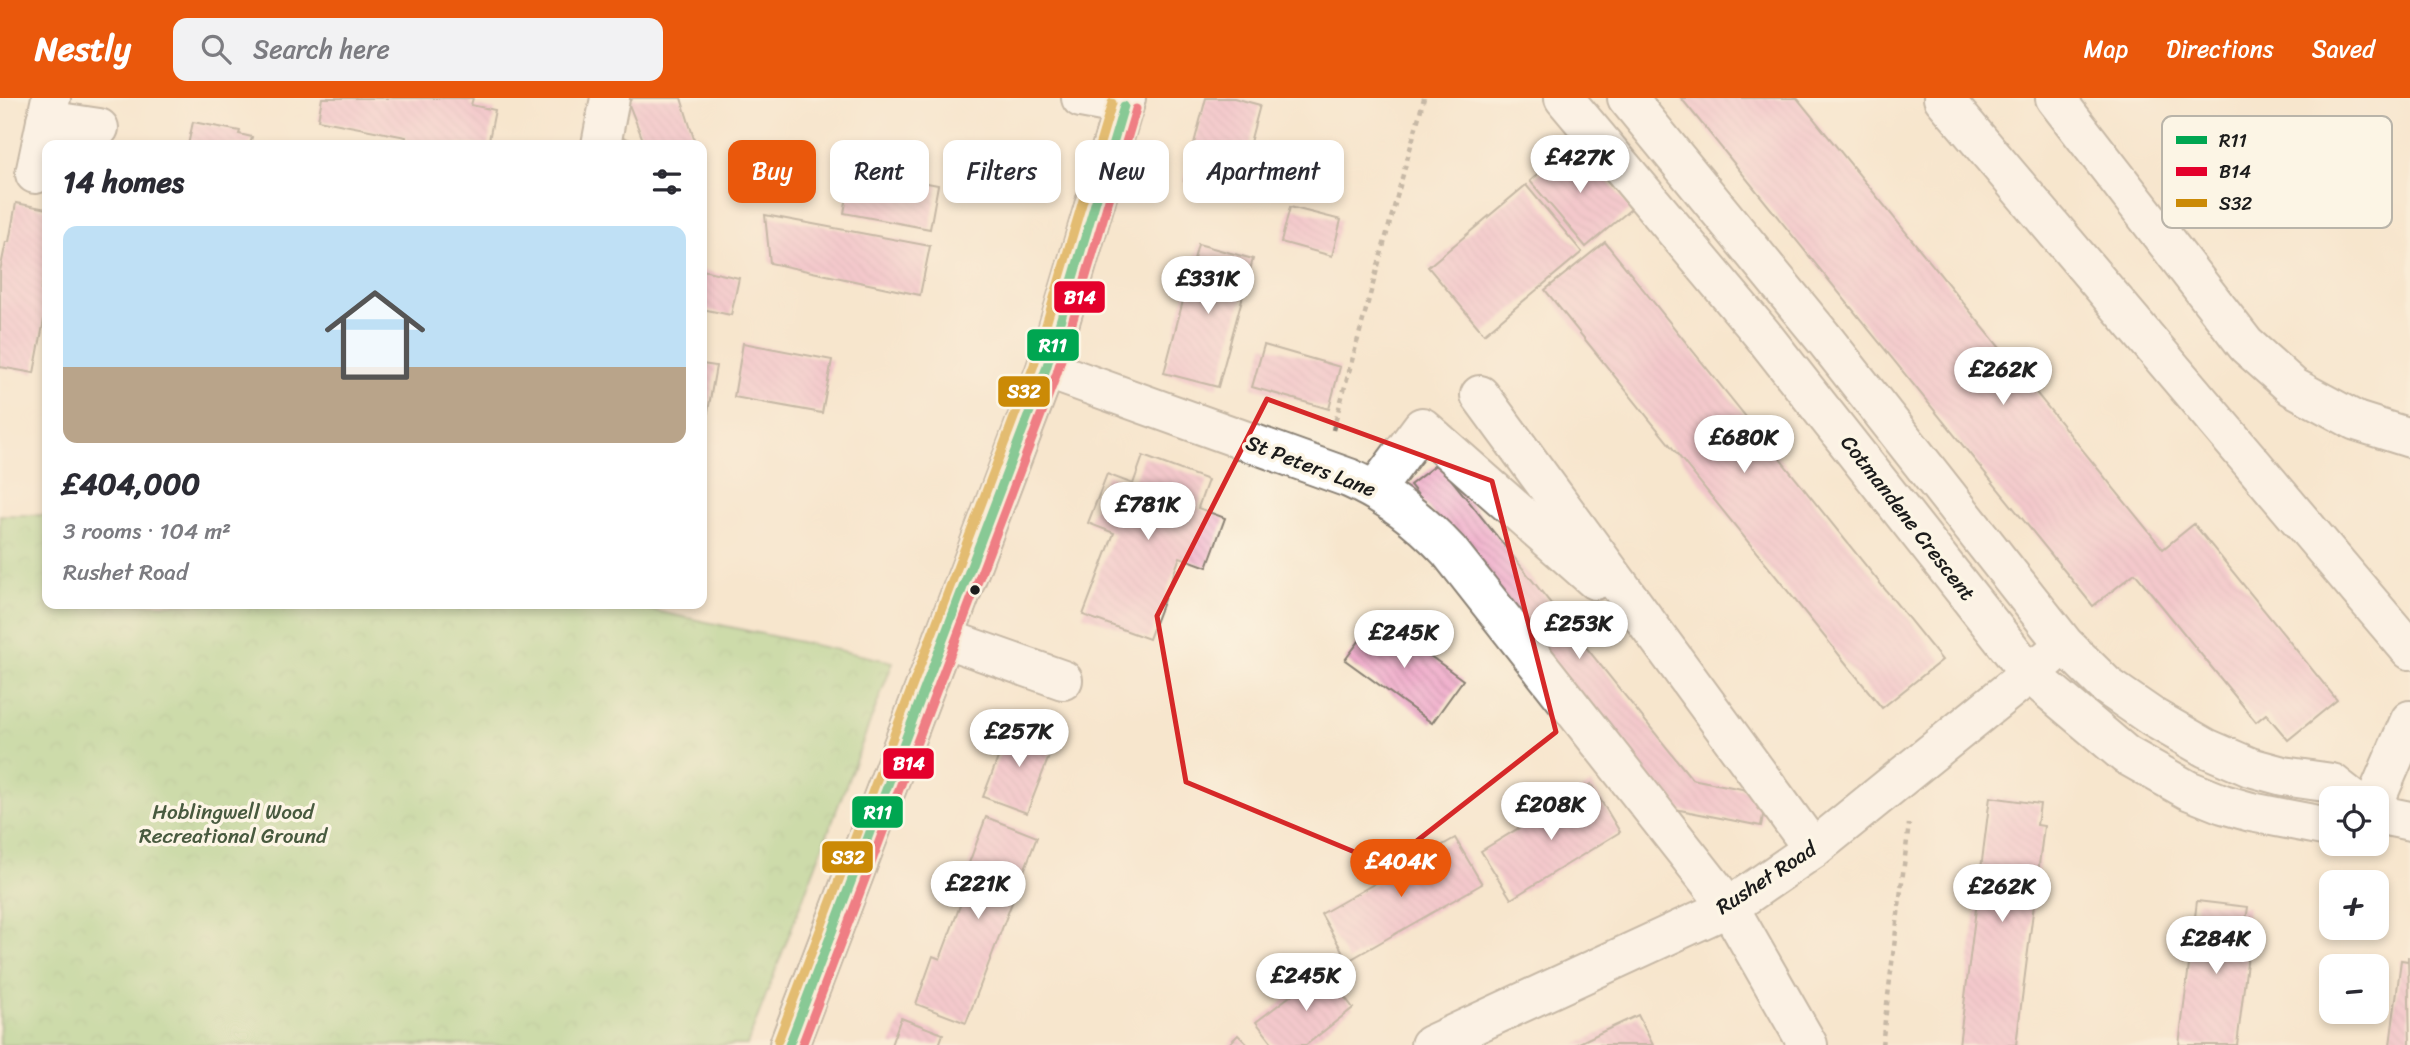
<!DOCTYPE html>
<html lang="en">
<head>
<meta charset="utf-8">
<style>
  :root { --surface:#fff; --page:#f2f2f3; --text:#2b2b33; --muted:#7c7c81; --accent:#ea580c }
  body { margin:0; font-family:Sriracha,sans-serif; background:var(--page); color:var(--text); height:100vh; display:flex; flex-direction:column; font-size:26px; white-space:nowrap }
  * { box-sizing:border-box; margin:0 }
  p { font-size:23px; color:var(--muted) }
  .icon { flex:none; width:38px; height:38px; fill:none; stroke:currentColor; stroke-width:2; stroke-linecap:round; stroke-linejoin:round }
  .map { position:relative; flex:1; overflow:hidden }
  .side { position:absolute; left:42px; top:42px; width:665px; height:469px; display:flex; flex-direction:column; background:var(--surface); border-radius:14px; box-shadow:0 4px 10px #0003 }
  .side>* { flex:none }
  .hud { position:absolute; left:728px; top:42px; width:665px; height:63px; display:flex; gap:14px }
  .buttons { position:absolute; left:2319px; top:688px; display:grid; gap:14px }
  .buttons a { display:grid; place-items:center; width:70px; height:70px; border-radius:14px; background:var(--surface); box-shadow:0 4px 10px #0003; font-size:35px }
  .price { position:absolute; translate:-50% -60px; padding:0 16px; border-radius:24px; background:#fff; color:#222; font-size:23px; line-height:46px; filter:drop-shadow(0 2px 4px #0008) }
  .price::after { content:''; position:absolute; left:50%; top:42px; width:21px; height:16px; margin-left:-10px; background:inherit; clip-path:polygon(0 0,100% 0,50% 100%) }
  .price.active { background:var(--accent); color:#fff }
  ul { padding:0; list-style:none }
  li { display:grid; align-content:center; gap:14px; height:371px; padding:0 21px }
  li span { display:grid; place-items:center; height:217px; border-radius:14px; color:#555 }
  li>.icon { margin-inline-start:auto }
  span .icon { width:126px; height:126px; fill:#fffc; stroke-width:1 }
  li b { font-size:30px }
  h2 { display:flex; justify-content:space-between; align-items:center; height:84px; padding:0 21px; font-size:30px }
  .chip { padding:0 24px; border-radius:14px; background:var(--surface); box-shadow:0 4px 10px #0003; font-size:24px; line-height:63px }
  .chip.active { background:var(--accent); color:#fff }
  header { display:flex; align-items:center; gap:42px; box-sizing:border-box; height:98px; padding:0 35px; background:var(--accent); color:#fff }
  header strong { font-size:33px }
  nav { display:flex; gap:38px; margin-inline-start:auto; font-size:24px }
  .search { width:490px; height:63px; background:var(--page); display:flex; align-items:center; gap:18px; box-sizing:border-box; padding:0 24px; border-radius:14px; color:var(--muted); font-size:26px }
  .map>svg:first-child { display:block }
  .park { fill:url(#park-crowns); stroke:#5a754e; stroke-width:2 }
  .building { fill:url(#building-back-hatch) }
  .lines { fill:none; stroke-linecap:round; stroke-linejoin:round }
  .minor-casing { stroke:#8a8174; stroke-width:42 }
  .path { stroke:#8a8174; stroke-width:4.5; stroke-dasharray:5 5; stroke-linecap:butt }
  .minor { stroke:#fff; stroke-width:38 }
  .bus-1-casing { stroke:#fcf5e5; stroke-width:14 }
  .bus-2-casing { stroke:#fcf5e5; stroke-width:14 }
  .bus-3-casing { stroke:#fcf5e5; stroke-width:14 }
  .bus-1 { stroke:#00a651; stroke-width:9 }
  .bus-2 { stroke:#e4002b; stroke-width:9 }
  .bus-3 { stroke:#cb8a06; stroke-width:9 }
  .marked { fill:none; stroke:#d62828; stroke-width:5; stroke-linejoin:round }
  .bus-dot { fill:#1c1c1c; stroke:#fcf5e5; stroke-width:2.5 }
  .labels { text-anchor:middle; dominant-baseline:central; stroke-width:7; stroke-linejoin:round; paint-order:stroke }
  .street-label { font-size:21px; fill:#1c1c1c; stroke:#fcf5e5 }
  .park-label { font-size:21px; fill:#485a3f; stroke:#fcf5e5 }
  .key { fill:#fcf5e5; stroke:#b9b4a9; stroke-width:2 }
  .key-label { font-size:19px; fill:#1c1c1c }
  .line-badge { stroke:#fcf5e5; stroke-width:2.5 }
  .badge-label { font-size:19px; text-anchor:middle; font-weight:bold; fill:#fff }
</style>
</head>
<body>
<header>
<strong>Nestly</strong>
<div class="search"><svg class="icon" aria-label="search" viewBox="0 0 24 24"><circle cx="10" cy="10" r="6"/><path d="M15 15l6 6"/></svg>Search here</div>
<nav><a>Map</a><a>Directions</a><a>Saved</a></nav>
</header>
<div class="map">
<svg width="2410" height="947" viewBox="0 0 2410 947">
  <defs>
    <pattern id="park-crowns" width="20" height="18" patternUnits="userSpaceOnUse" patternTransform="scale(1.75)"><rect width="20" height="18" fill="#99ce7f"/><path d="M2 6a3 3 0 1 1 6 0M12 15a3 3 0 1 1 6 0" fill="none" stroke="#83b06d"/></pattern>
    <pattern id="building-back-hatch" width="6" height="6" patternUnits="userSpaceOnUse" patternTransform="scale(1.75)"><rect width="6" height="6" fill="#eea5c9"/><path d="M-1 5l2 2M0 0l6 6M5-1l2 2" fill="none" stroke="#cc8dac"/></pattern>
  </defs>
  <rect width="100%" height="100%" fill="#fcf5e5"/>
  <filter id="ink" filterUnits="userSpaceOnUse"><feTurbulence type="fractalNoise" baseFrequency=".0143" numOctaves="2"/><feDisplacementMap in="SourceGraphic" scale="14" xChannelSelector="R" yChannelSelector="G"/><feConvolveMatrix kernelMatrix="1 2 1 2 8 2 1 2 1" color-interpolation-filters="sRGB"/></filter>
  <filter id="wash" filterUnits="userSpaceOnUse"><feTurbulence type="fractalNoise" baseFrequency=".00686" numOctaves="4" result="noise"/><feDisplacementMap in="SourceGraphic" scale="28" xChannelSelector="R" yChannelSelector="G"/><feGaussianBlur stdDeviation="1.57" result="paint"/><feColorMatrix in="noise" values="0 0 0 0 0 0 0 0 0 0 0 0 0 0 0 0 0 1.4 0 .05"/><feComposite in="paint" operator="in"/></filter>
  <g filter="url(#wash)">
    <rect width="100%" height="100%" fill="#f7e6cd"/>
    <polygon class="park" points="0,417 47,417 47,506 623,506 893,564 747,947 0,947"/>
    <g id="blocks">
      <g class="building">
        <polygon points="322,0 473,0 471,7 495,12 488,47 405,47 406,39 318,22"/>
        <polygon points="633,0 681,0 696,47 645,47 628,4"/>
        <polygon points="1206,0 1234,0 1260,7 1236,97 1184,83"/>
        <polygon points="1681,0 1797,0 2163,451 2194,426 2337,602 2288,642 2266,616 2256,624 2135,475 2093,508"/>
        <polygon points="193,24 240,33 239,36 252,39 250,47 188,47"/>
        <polygon points="620,38 644,47 619,47"/>
        <polygon points="1575,44 1631,111 1586,149 1530,83"/>
        <polygon points="852,71 938,87 930,131 844,115"/>
        <polygon points="1526,87 1582,154 1484,236 1428,169"/>
        <polygon points="16,105 47,111 47,167 41,192 47,194 47,206 34,275 0,269 0,173 6,144 9,144"/>
        <polygon points="1290,109 1341,122 1332,158 1281,144"/>
        <polygon points="765,117 930,148 920,197 770,165"/>
        <polygon points="1605,144 1942,562 1882,610 1545,192"/>
        <polygon points="1198,146 1253,161 1218,289 1164,275"/>
        <polygon points="702,172 739,180 731,217 702,211"/>
        <polygon points="743,245 832,262 822,315 734,299"/>
        <polygon points="1264,247 1340,269 1329,311 1252,289"/>
        <polygon points="702,266 716,268 703,342 702,341"/>
        <polygon points="1143,358 1208,382 1198,410 1225,420 1207,469 1180,459 1149,541 1083,517 1114,435 1088,425 1107,376 1133,386"/>
        <polygon points="1438,365 1692,681 1767,696 1761,728 1670,710 1410,387"/>
        <polygon points="1377,519 1463,582 1432,625 1345,562"/>
        <polygon points="1011,626 1055,643 1027,715 983,699"/>
        <polygon points="1591,686 1620,734 1511,801 1481,753"/>
        <polygon points="1990,699 2040,706 2037,727 2044,728 2016,947 1959,947"/>
        <polygon points="986,719 1037,739 966,925 916,906 933,858 940,861 974,770 968,768"/>
        <polygon points="1455,740 1482,786 1348,863 1321,816"/>
        <polygon points="2197,803 2248,809 2245,830 2251,831 2237,947 2179,947"/>
        <polygon points="2408,858 2410,947 2390,947 2401,862 2408,863"/>
        <polygon points="1324,872 1353,910 1306,947 1274,947 1256,924"/>
        <polygon points="1638,917 1653,947 1575,947 1604,933"/>
        <polygon points="901,920 943,936 939,947 891,947"/>
        <polygon points="1238,937 1248,947 1228,947"/>
      </g>
    </g>
  </g>
  <g filter="url(#ink)">
    <use href="#blocks" fill-opacity="0" stroke="#8a8174" stroke-width="2"/>
    <g class="lines">
      <defs>
        <g id="minor">
          <polyline points="1081,0 1124,8"/>
          <polyline points="1564,0 1762,236 2030,576 2126,657 2188,692 2223,706 2251,714 2323,728 2331,726"/>
          <polyline points="1627,0 1826,243 2064,546 2107,588 2152,619 2206,650 2250,669 2283,678 2332,685 2351,700"/>
          <polyline points="1943,0 2410,552"/>
          <polyline points="2055,0 2246,247 2293,289 2356,323 2410,340"/>
          <polyline points="46,22 99,30"/>
          <polyline points="601,47 610,0"/>
          <polyline points="35,76 51,0"/>
          <path d="M1046,271L1349,380C1389,398 1419,421 1449,453L1729,809L1808,947"/>
          <polyline points="1480,297 1813,751"/>
          <polyline points="1375,392 1422,329 1595,482"/>
          <polyline points="944,540 1063,582"/>
          <polyline points="2376,701 2410,622"/>
          <polyline points="2376,716 2410,723"/>
          <polyline points="789,947 1046,271 1126,0"/>
          <polyline points="1430,947 1729,809 1813,751 2050,559"/>
        </g>
      </defs>
      <use href="#minor" class="minor-casing"/>
      <g class="path">
        <polyline points="1333,332 1424,0"/>
        <polyline points="1882,947 1909,726"/>
      </g>
      <use href="#minor" class="minor"/>
      <defs>
        <polyline id="bus-1" points="789,947 1046,271 1124,8"/>
        <polyline id="bus-2" points="802,947 1057,275 1136,11"/>
        <polyline id="bus-3" points="778,943 1034,267 1112,5"/>
      </defs>
      <use href="#bus-1" class="bus-1-casing"/>
      <use href="#bus-2" class="bus-2-casing"/>
      <use href="#bus-3" class="bus-3-casing"/>
      <use href="#bus-1" class="bus-1"/>
      <use href="#bus-2" class="bus-2"/>
      <use href="#bus-3" class="bus-3"/>
    </g>
  </g>
  <path d="M0 0H2410V947H0ZM1267,301L1492,383L1556,634L1386,767L1186,684L1157,518Z" fill="#f7e6cd" fill-opacity=".55" fill-rule="evenodd"/>
  <path class="marked" d="M1267,301L1492,383L1556,634L1386,767L1186,684L1157,518Z"/>
  <circle class="bus-dot" cx="975" cy="492" r="6"/>
  <g class="labels">
    <g class="street-label">
      <text transform="translate(1311 368) rotate(21)">St Peters Lane</text>
      <text transform="translate(1908 420) rotate(52)">Cotmandene Crescent</text>
      <text transform="translate(1766 780) rotate(-33)">Rushet Road</text>
    </g>
    <g class="park-label">
      <text x="233" y="714">Hoblingwell Wood<tspan x="233" dy="24">Recreational Ground</tspan></text>
    </g>
  </g>
  <rect x="2162" y="18" width="230" height="112" rx="10" class="key"/>
  <rect x="2176" y="38" width="31" height="8" fill="#00a651"/>
  <rect x="2176" y="69" width="31" height="9" fill="#e4002b"/>
  <rect x="2176" y="101" width="31" height="8" fill="#cb8a06"/>
  <g class="key-label">
    <text x="2219" y="49">R11</text>
    <text x="2219" y="80">B14</text>
    <text x="2219" y="112">S32</text>
  </g>
  <g class="line-badge">
    <rect x="1053" y="182" width="53" height="34" rx="7" fill="#e4002b"/>
    <rect x="1026" y="230" width="54" height="34" rx="7" fill="#00a651"/>
    <rect x="997" y="277" width="54" height="33" rx="7" fill="#cb8a06"/>
    <rect x="882" y="649" width="53" height="33" rx="7" fill="#e4002b"/>
    <rect x="851" y="697" width="53" height="34" rx="7" fill="#00a651"/>
    <rect x="821" y="742" width="53" height="34" rx="7" fill="#cb8a06"/>
  </g>
  <g class="badge-label">
    <text x="1080" y="206">B14</text>
    <text x="1053" y="254">R11</text>
    <text x="1024" y="300">S32</text>
    <text x="909" y="672">B14</text>
    <text x="878" y="721">R11</text>
    <text x="848" y="766">S32</text>
  </g>
</svg>
<div class="buttons">
<a><svg class="icon" aria-label="locate" viewBox="0 0 24 24"><circle cx="12" cy="12" r="6"/><path d="M12 2v4M12 18v4M2 12h4M18 12h4"/></svg></a>
<a>+</a>
<a>−</a>
</div>
<b class="price" style="left:1580px;top:97px">£427K</b>
<b class="price" style="left:1208px;top:218px">£331K</b>
<b class="price" style="left:2003px;top:309px">£262K</b>
<b class="price" style="left:1744px;top:377px">£680K</b>
<b class="price" style="left:1148px;top:444px">£781K</b>
<b class="price" style="left:1579px;top:563px">£253K</b>
<b class="price" style="left:1404px;top:572px">£245K</b>
<b class="price" style="left:1019px;top:671px">£257K</b>
<b class="price" style="left:1551px;top:744px">£208K</b>
<b class="price active" style="left:1401px;top:801px">£404K</b>
<b class="price" style="left:978px;top:823px">£221K</b>
<b class="price" style="left:2002px;top:826px">£262K</b>
<b class="price" style="left:2216px;top:878px">£284K</b>
<b class="price" style="left:1306px;top:915px">£245K</b>
<div class="hud">
<a class="chip active">Buy</a>
<a class="chip">Rent</a>
<a class="chip">Filters</a>
<a class="chip">New</a>
<a class="chip">Apartment</a>
</div>
<section class="side">
<h2>14 homes<svg class="icon" aria-label="filters" viewBox="0 0 24 24"><path d="M4 7h16M4 17h16"/><circle cx="9" cy="7" r="2"/><circle cx="15" cy="17" r="2"/></svg></h2>
<ul>
<li><span style="background:linear-gradient(#bfe0f5 65%,#b9a48a 0)"><svg class="icon" aria-label="home" viewBox="0 0 24 24"><path d="M3 11l9-7 9 7M6 9v11h12V9"/></svg></span><div><b>£404,000</b><p>3 rooms · 104 m²</p><p>Rushet Road</p></div></li>
</ul>
</section>
</div>
</body>
</html>
